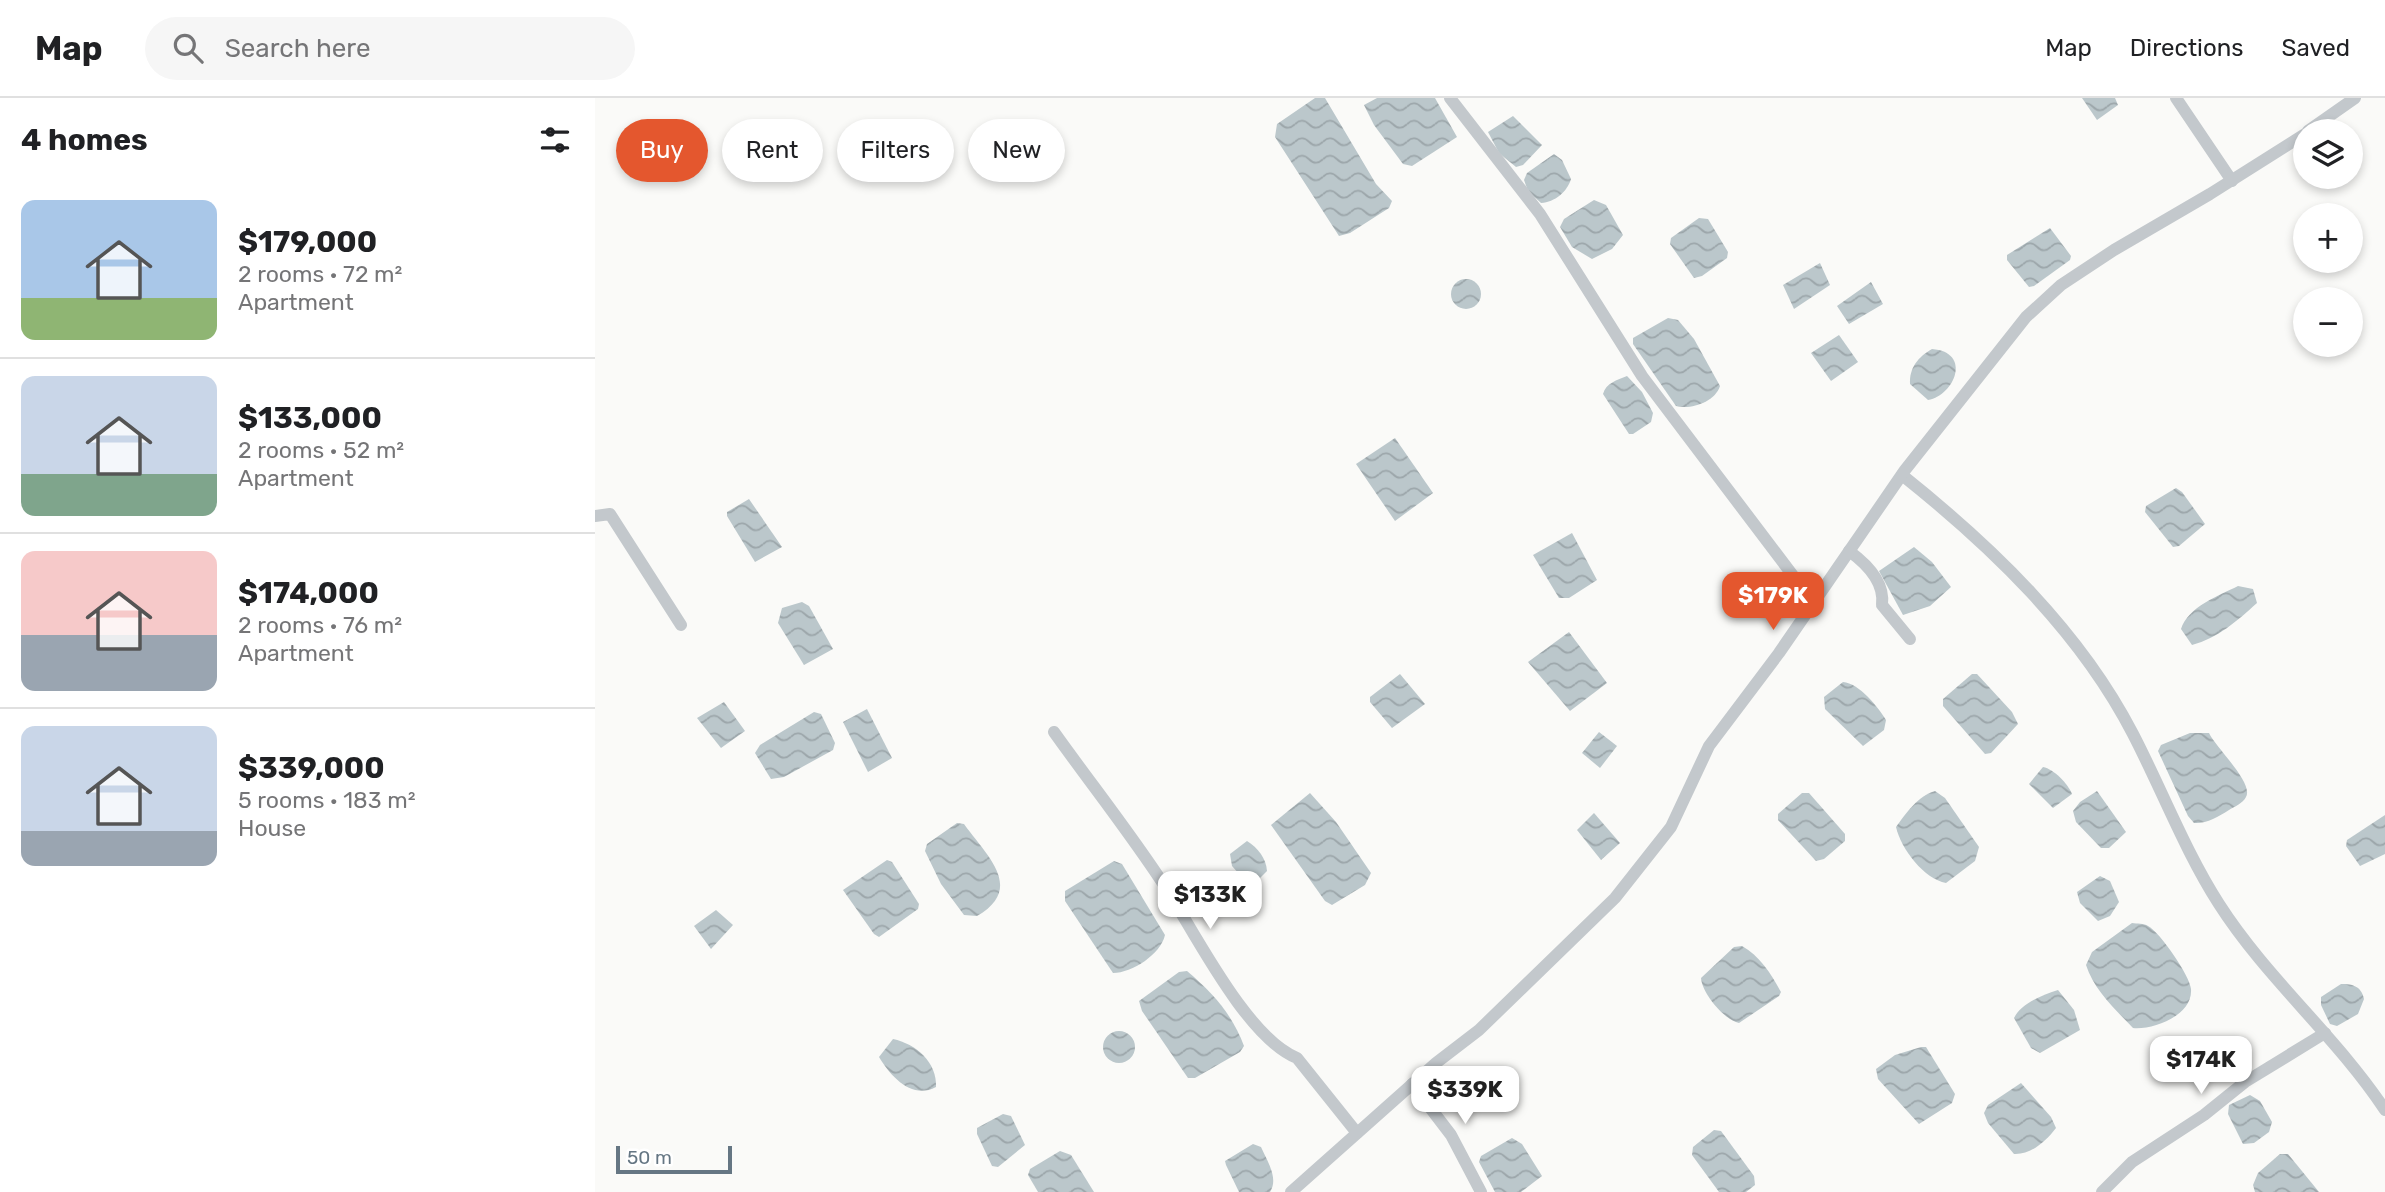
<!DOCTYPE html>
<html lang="en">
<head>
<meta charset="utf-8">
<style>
  :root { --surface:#fff; --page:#f6f6f6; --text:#202124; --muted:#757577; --line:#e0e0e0; --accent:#e4572e }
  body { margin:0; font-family:Rubik,sans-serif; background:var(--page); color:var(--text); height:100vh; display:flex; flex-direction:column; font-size:26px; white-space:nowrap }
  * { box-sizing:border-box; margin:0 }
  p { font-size:23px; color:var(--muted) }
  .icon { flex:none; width:38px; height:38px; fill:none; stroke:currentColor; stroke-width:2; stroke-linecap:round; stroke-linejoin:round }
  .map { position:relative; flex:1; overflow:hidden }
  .details { display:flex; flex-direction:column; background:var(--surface); width:595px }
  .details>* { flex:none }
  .top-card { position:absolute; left:21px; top:21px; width:665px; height:63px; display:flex; gap:14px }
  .tools { position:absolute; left:1698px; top:21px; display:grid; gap:14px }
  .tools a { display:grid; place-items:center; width:70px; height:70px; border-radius:50%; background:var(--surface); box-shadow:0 4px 10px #0003; font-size:35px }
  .scale { position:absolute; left:21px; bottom:18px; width:116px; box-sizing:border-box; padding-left:7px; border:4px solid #657683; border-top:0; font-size:19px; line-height:24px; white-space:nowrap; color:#657683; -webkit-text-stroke:5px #fff; paint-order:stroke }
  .price { position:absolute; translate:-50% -60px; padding:0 16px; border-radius:14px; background:#fff; color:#222; font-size:23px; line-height:46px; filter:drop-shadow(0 2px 4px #0008) }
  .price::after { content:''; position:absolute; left:50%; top:42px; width:21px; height:16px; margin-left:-10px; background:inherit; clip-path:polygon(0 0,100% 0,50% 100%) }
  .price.on { background:var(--accent); color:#fff }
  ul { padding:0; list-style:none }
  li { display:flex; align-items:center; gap:21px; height:175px; padding:0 21px }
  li+li { border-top:2px solid var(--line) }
  li span { display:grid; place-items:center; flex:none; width:196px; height:140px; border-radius:14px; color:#555 }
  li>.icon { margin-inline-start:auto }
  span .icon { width:84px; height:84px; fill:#fffc; stroke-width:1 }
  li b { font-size:30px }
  h2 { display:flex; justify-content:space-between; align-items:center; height:84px; padding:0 21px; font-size:30px }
  .chip { padding:0 24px; border-radius:32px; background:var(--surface); box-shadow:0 4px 10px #0003; font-size:24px; line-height:63px }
  .chip.on { background:var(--accent); color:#fff }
  header { display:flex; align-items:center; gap:42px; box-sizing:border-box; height:98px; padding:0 35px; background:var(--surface); border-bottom:2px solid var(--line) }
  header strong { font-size:33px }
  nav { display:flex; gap:38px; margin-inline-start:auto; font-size:24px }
  .search { width:490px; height:63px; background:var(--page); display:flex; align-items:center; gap:18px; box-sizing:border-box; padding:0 24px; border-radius:38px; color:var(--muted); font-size:26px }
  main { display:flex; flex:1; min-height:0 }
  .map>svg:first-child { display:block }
  .water { fill:url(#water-waves) }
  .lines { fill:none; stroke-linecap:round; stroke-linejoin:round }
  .street { stroke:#c3c8cc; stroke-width:12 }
</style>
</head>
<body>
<header>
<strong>Map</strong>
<div class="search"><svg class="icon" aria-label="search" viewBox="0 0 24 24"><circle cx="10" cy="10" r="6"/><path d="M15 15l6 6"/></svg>Search here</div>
<nav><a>Map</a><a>Directions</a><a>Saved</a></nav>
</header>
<main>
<section class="details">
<h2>4 homes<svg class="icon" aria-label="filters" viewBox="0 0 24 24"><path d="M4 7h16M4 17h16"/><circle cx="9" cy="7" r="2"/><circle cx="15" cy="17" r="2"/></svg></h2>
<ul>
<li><span style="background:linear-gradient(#a9c7e8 70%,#8fb573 0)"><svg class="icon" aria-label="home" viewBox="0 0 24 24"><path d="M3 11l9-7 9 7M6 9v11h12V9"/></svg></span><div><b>$179,000</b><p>2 rooms · 72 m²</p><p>Apartment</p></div></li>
<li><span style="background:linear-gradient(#c9d6e8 70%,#7fa58c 0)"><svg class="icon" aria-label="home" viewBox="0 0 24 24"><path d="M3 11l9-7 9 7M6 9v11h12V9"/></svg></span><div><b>$133,000</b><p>2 rooms · 52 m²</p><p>Apartment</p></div></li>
<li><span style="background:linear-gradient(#f6c9c9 60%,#9aa5b1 0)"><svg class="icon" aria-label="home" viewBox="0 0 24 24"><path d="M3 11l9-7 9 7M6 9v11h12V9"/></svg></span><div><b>$174,000</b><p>2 rooms · 76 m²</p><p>Apartment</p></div></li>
<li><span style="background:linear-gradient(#c9d6e8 75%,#9aa5b1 0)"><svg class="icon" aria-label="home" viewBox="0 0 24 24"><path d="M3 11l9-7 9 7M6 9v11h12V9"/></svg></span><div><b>$339,000</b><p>5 rooms · 183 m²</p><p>House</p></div></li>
</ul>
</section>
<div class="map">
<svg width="1790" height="1094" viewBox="0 0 1790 1094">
  <defs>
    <pattern id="water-waves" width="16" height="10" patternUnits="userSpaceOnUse" patternTransform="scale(1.75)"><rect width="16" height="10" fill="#bbc7cb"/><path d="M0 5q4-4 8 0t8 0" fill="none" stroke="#9ca6aa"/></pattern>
  </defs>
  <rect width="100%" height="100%" fill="#fafaf8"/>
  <g class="water">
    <polygon points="720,0 730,0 781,86 797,103 794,110 755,135 744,138 680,39 682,26"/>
    <polygon points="782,0 840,0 862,39 817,68 808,66 779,27 769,7"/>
    <polygon points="1487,0 1520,0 1523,7 1502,22"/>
    <polygon points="918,18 947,47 928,67 921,69 904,55 893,34"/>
    <path d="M959,56L967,62L976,81C972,94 960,104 946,105L933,93L929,82L932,75Z"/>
    <polygon points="999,102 1011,107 1028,137 1017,151 997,161 977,149 965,129 969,121"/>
    <polygon points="1104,120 1113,121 1133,154 1132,160 1107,178 1099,180 1075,146 1076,140"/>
    <polygon points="1455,130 1476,158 1475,162 1439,188 1434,189 1412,162 1412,157"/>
    <polygon points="1225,165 1235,187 1199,211 1188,187"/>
    <circle cx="871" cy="196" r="15"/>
    <polygon points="1276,184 1288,206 1254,226 1242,208"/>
    <path d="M1073,220L1083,222L1099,241L1125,288C1120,304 1096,312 1081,308L1038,246V240Z"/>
    <polygon points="1244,237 1263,264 1236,283 1216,255"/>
    <path d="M1337,251C1377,254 1360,297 1333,302L1315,286C1314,270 1323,259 1337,251Z"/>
    <path d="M1032,278L1047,294L1058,315L1056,324L1038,336H1034L1008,296C1011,285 1022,282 1032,278Z"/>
    <polygon points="800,340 838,395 800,423 761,366"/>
    <polygon points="1581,390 1587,394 1610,426 1584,448 1578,449 1550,414 1551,408"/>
    <polygon points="154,401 187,449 160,464 132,418 132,414"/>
    <polygon points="977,435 1002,482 974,500 964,500 938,457"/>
    <polygon points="1319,449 1337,464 1356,489 1335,508 1308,517 1284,473"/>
    <path d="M1643,488L1658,491L1662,505C1642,523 1623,540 1597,547L1586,531C1593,509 1623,498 1643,488Z"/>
    <polygon points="207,504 214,508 238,551 209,567 183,525 187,510"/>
    <polygon points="974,534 1012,585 975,613 933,564"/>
    <polygon points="805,576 830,606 797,630 775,604 775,599"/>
    <polygon points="1377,576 1382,576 1417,614 1423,626 1396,655 1390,656 1348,608 1348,601"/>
    <path d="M1248,584C1264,585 1283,609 1291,622L1289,632L1268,648L1230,611L1229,599Z"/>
    <polygon points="129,604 150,633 126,650 102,620"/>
    <polygon points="272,611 297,660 273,674 248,624"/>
    <polygon points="219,614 226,616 240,645 238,652 189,679 176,681 160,655 165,647"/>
    <polygon points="1004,634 1022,648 1005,670 987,655"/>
    <path d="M1595,635H1614C1621,650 1659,685 1651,699C1648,705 1639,709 1634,712C1623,719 1611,726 1599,725L1593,718L1563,653L1566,647Z"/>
    <path d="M1448,669C1459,671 1473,686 1477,696L1458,710L1434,686Z"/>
    <path d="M1340,693L1350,700L1384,749L1380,763L1351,785C1329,781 1306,751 1301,729C1310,716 1324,697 1340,693Z"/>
    <polygon points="1502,693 1531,734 1514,750 1506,750 1481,724 1478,713 1485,704"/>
    <polygon points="715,695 741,724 776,775 770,787 737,807 730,803 676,727"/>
    <polygon points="1207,695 1214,695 1250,736 1250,743 1229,761 1221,763 1183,722 1183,716"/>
    <polygon points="999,715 1025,745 1006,762 982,732"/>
    <polygon points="1790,717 1790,756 1765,768 1751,748 1752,742"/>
    <path d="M362,725L369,726C392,758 430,790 382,818L369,817L346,786L330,753L332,746Z"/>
    <path d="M652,743C663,750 671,760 672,773L661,784L652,785L637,768L635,756Z"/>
    <polygon points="292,762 297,764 324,806 323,811 284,839 279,836 248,792"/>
    <path d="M519,763L527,766L570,837C566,856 537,875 518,875L470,803V793Z"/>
    <polygon points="1505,778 1515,783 1524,804 1515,818 1503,823 1485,805 1482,794"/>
    <polygon points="121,812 138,827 116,851 99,828"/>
    <path d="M1537,825C1542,826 1549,825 1553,828C1565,834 1595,878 1596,891C1598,917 1559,932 1538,930C1520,911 1499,892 1491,867L1497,854Z"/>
    <path d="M1147,848C1165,858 1176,876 1186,894L1184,898L1144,925C1129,922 1107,895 1106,880L1139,849Z"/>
    <path d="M592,873C618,895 637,916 649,948L645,954L600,980H593L547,913L544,903L584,874Z"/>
    <path d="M1746,886C1758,886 1766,888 1769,901L1763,916L1742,928L1735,926L1726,907V899Z"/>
    <path d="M1463,892L1479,912L1485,932L1445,955L1436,950L1419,920C1426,905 1448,897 1463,892Z"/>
    <circle cx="524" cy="949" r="16"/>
    <path d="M298,941C321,946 342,964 341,989C317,1002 296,979 284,959Z"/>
    <polygon points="1326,949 1331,949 1360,996 1357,1005 1324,1026 1283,981 1281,971 1300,957"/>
    <path d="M1426,985L1456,1019L1461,1030C1451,1043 1436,1057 1419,1056L1393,1025L1389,1015L1393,1007Z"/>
    <polygon points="1655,997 1665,1003 1677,1024 1674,1034 1659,1045 1648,1046 1633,1016 1634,1007"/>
    <polygon points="408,1016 416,1018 430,1047 403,1069 397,1068 382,1036 382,1030"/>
    <polygon points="1119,1032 1126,1033 1159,1078 1160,1087 1151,1094 1124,1094 1097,1057 1098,1049"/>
    <polygon points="917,1040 927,1046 947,1078 926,1094 900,1094 884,1064 886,1058"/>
    <path d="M658,1046L666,1049C672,1063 684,1080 675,1094H644L631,1067L630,1063Z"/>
    <polygon points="465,1053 476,1057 499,1094 443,1094 433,1077 435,1071"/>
    <polygon points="1685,1056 1693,1056 1724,1094 1660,1094 1658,1087 1663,1075"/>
  </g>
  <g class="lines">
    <g class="street">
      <polyline points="855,0 945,116 1047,278 1218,504"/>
      <polyline points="1581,0 1637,83"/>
      <polyline points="1713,33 1760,0"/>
      <path d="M1307,377C1396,448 1485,533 1538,636C1567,692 1590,753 1624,806C1672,881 1741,938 1790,1012"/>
      <polyline points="0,418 15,416 86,527"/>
      <path d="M1254,453C1272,466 1290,484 1287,507L1315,541"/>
      <path d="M459,634C496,686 536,736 571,790C600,835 652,940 702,960L762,1035"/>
      <polyline points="817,986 856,1037 886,1094"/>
      <polyline points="696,1094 841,965 884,932 1020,800 1076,729 1114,648 1184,555 1310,372 1431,219 1466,187 1519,152 1615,96 1710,36"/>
      <polyline points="1507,1094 1537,1064 1609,1017 1650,984 1730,935"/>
    </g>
  </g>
</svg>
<div class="tools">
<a><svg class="icon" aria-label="layers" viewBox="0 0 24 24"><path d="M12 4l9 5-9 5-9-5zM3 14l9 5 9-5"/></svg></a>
<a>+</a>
<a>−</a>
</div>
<div class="scale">50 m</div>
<b class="price on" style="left:1178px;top:534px">$179K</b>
<b class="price" style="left:615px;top:833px">$133K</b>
<b class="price" style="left:1606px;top:998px">$174K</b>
<b class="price" style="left:870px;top:1028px">$339K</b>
<div class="top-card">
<a class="chip on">Buy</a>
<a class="chip">Rent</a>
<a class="chip">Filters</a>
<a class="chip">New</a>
</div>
</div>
</main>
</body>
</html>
